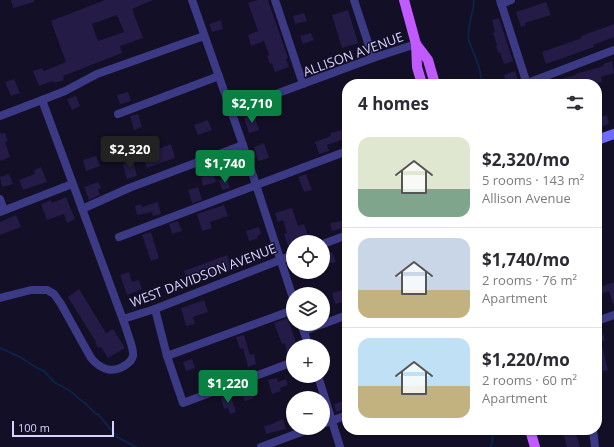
<!DOCTYPE html>
<html lang="en">
<head>
<meta charset="utf-8">
<style>
  :root { --surface:#fff; --page:#f2f2f3; --text:#2b2b33; --muted:#7c7c81; --line:#e1e1e2; --accent:#0b8043 }
  body { margin:0; font-family:"Open Sans",sans-serif; background:var(--page); color:var(--text); height:100vh; display:flex; flex-direction:column; font-size:15px; white-space:nowrap }
  * { box-sizing:border-box; margin:0 }
  p { font-size:13px; color:var(--muted) }
  .icon { flex:none; width:22px; height:22px; fill:none; stroke:currentColor; stroke-width:2; stroke-linecap:round; stroke-linejoin:round }
  .map { position:relative; flex:1; overflow:hidden }
  .panel { position:absolute; left:342px; top:79px; width:260px; height:356px; display:flex; flex-direction:column; background:var(--surface); border-radius:16px; box-shadow:0 1px 3px #0004 }
  .panel>* { flex:none }
  .fabs { position:absolute; left:286px; top:235px; display:grid; gap:8px }
  .fabs a { display:grid; place-items:center; width:44px; height:44px; border-radius:50%; background:var(--surface); box-shadow:0 1px 3px #0004; font-size:20px }
  .scale { position:absolute; left:12px; bottom:10px; width:102px; box-sizing:border-box; padding-left:4px; border:2px solid #d9d4ff; border-top:0; font-size:11px; line-height:14px; white-space:nowrap; color:#d9d4ff; -webkit-text-stroke:3px #130f26; paint-order:stroke }
  .price { position:absolute; translate:-50% -34px; padding:0 9px; border-radius:4px; background:var(--accent); color:#fff; font-size:13px; line-height:26px; filter:drop-shadow(0 1px 2px #0008) }
  .price::after { content:''; position:absolute; left:50%; top:24px; width:12px; height:9px; margin-left:-6px; background:inherit; clip-path:polygon(0 0,100% 0,50% 100%) }
  .price.on { background:#222; color:#fff }
  ul { padding:0; list-style:none }
  li { display:flex; align-items:center; gap:12px; height:100px; padding:0 16px }
  li+li { border-top:1px solid var(--line) }
  li span { display:grid; place-items:center; flex:none; width:112px; height:80px; border-radius:12px; color:#555 }
  li>.icon { margin-inline-start:auto }
  span .icon { width:48px; height:48px; fill:#fffc; stroke-width:1 }
  li b { font-size:17px }
  h2 { display:flex; justify-content:space-between; align-items:center; height:48px; padding:0 16px; font-size:17px }
  .map>svg:first-child { display:block }
  .lines { fill:none; stroke-linecap:round; stroke-linejoin:round }
  .stream { stroke:#0c2248; stroke-width:2 }
  .building { fill:#241b47; fill-rule:evenodd }
  .street { stroke:#3d3a85; stroke-width:8 }
  .secondary { stroke:#6f6bff; stroke-width:10 }
  .primary { stroke:#c25bff; stroke-width:10 }
  .labels { text-anchor:middle; dominant-baseline:central; stroke-width:3; stroke-linejoin:round; paint-order:stroke }
  .street-label { font-size:13px; fill:#d9d4ff; stroke:#130f26 }
</style>
</head>
<body>
<div class="map">
<svg width="614" height="447" viewBox="0 0 614 447">
  <rect width="100%" height="100%" fill="#130f26"/>
  <g class="lines">
    <g class="stream">
      <path d="M474,0C474,12 466,28 469,41C474,56 482,68 481,84"/>
      <polyline points="0,348 20,357 37,368 44,371 54,382 70,391 87,405 96,414 98,414 117,437 136,447"/>
      <polyline points="491,447 494,430"/>
    </g>
  </g>
  <g class="building">
    <polygon points="11,0 34,0 34,2 13,8"/>
    <path d="M105,0H153L132,9L143,38L120,46L122,53L63,76L64,80L54,83L53,81L39,86L33,71L42,68L44,71L66,62L51,21ZM117,15L124,32L98,41L92,24Z"/>
    <polygon points="258,0 268,0 288,58 286,59 289,67 275,72 272,63 270,64 267,56 269,55 264,41 251,46 248,35 258,31 248,3"/>
    <polygon points="546,2 551,15 525,23 526,25 521,27 516,12"/>
    <polygon points="348,10 358,43 342,48 332,15"/>
    <polygon points="304,13 307,21 295,24 293,16"/>
    <polygon points="499,18 513,61 504,64 500,52 498,53 496,45 497,45 493,33 495,32 492,20"/>
    <polygon points="221,20 223,29 212,32 209,24"/>
    <polygon points="614,24 614,37 593,45 594,47 546,64 542,52 582,38 581,36"/>
    <polygon points="311,33 314,40 303,44 300,36"/>
    <polygon points="612,61 614,73 601,77 602,82 594,84 593,81 580,84 551,84 551,82 576,75 575,74 604,66 603,64"/>
    <polygon points="515,71 518,80 507,84 504,75"/>
    <polygon points="14,79 20,93 11,96 5,82"/>
    <polygon points="128,92 131,101 120,104 117,95"/>
    <polygon points="76,96 80,106 72,110 67,99"/>
    <polygon points="138,114 142,127 134,130 130,116"/>
    <polygon points="254,115 259,130 249,133 244,118"/>
    <polygon points="607,115 609,124 597,128 597,118"/>
    <polygon points="208,120 212,130 198,135 194,125"/>
    <polygon points="347,129 347,138 327,145 329,151 319,154 315,142 331,136 330,133"/>
    <polygon points="0,131 1,134 5,133 8,141 5,142 10,157 0,161"/>
    <polygon points="264,143 269,158 258,161 254,147"/>
    <polygon points="171,144 175,158 147,168 142,155"/>
    <polygon points="96,156 100,166 86,171 83,160"/>
    <polygon points="133,161 137,176 127,179 123,164"/>
    <polygon points="41,167 47,182 23,190 19,180 35,174 34,170"/>
    <polygon points="213,173 216,182 203,186 201,177"/>
    <polygon points="9,174 13,184 2,187 0,177"/>
    <polygon points="306,174 312,190 304,192 298,177"/>
    <polygon points="227,177 230,188 222,190 219,180"/>
    <polygon points="98,182 101,188 98,189 100,195 89,200 84,187"/>
    <polygon points="198,187 202,200 192,203 188,190"/>
    <polygon points="66,197 75,219 67,223 64,214 47,220 41,204 51,200 52,203"/>
    <polygon points="158,202 161,214 153,216 152,212 137,215 135,206 141,204 142,207"/>
    <polygon points="224,205 228,216 210,222 212,228 202,231 197,214"/>
    <polygon points="292,208 298,226 304,224 310,242 294,242 293,238 293,244 288,246 284,234 287,233 283,220 278,222 275,213"/>
    <polygon points="16,215 21,227 0,235 0,222"/>
    <polygon points="347,220 347,227 332,231 330,223"/>
    <polygon points="178,221 182,231 172,234 169,224"/>
    <polygon points="259,227 261,234 257,236 258,238 249,241 246,231"/>
    <polygon points="151,232 159,258 151,261 142,235"/>
    <polygon points="332,252 336,262 327,264 324,255"/>
    <polygon points="227,255 232,270 224,273 223,271 212,275 212,277 205,279 203,273 187,278 184,271"/>
    <polygon points="129,272 132,282 139,280 142,289 127,295 120,275"/>
    <polygon points="614,282 614,303 613,304 609,291 597,296 597,288"/>
    <polygon points="79,289 106,333 113,329 125,348 108,358 101,347 98,348 95,342 96,342 68,297"/>
    <polygon points="347,289 347,301 335,304 332,293"/>
    <polygon points="204,300 208,312 193,317 195,324 186,326 181,308"/>
    <polygon points="288,318 297,346 293,346 293,355 288,357 285,343 282,344 274,323"/>
    <polygon points="597,334 599,334 599,335 604,334 605,341 601,341 608,370 598,373 597,369"/>
    <polygon points="244,335 250,355 254,354 256,364 248,367 243,348 240,349 236,337"/>
    <polygon points="192,359 195,368 186,371 183,362"/>
    <polygon points="277,378 278,382 286,379 288,385 280,388 281,391 272,394 268,380"/>
    <polygon points="251,388 254,398 245,401 241,391"/>
    <polygon points="230,394 236,412 230,414 228,408 224,409 221,397"/>
    <polygon points="344,401 346,409 336,412 334,404"/>
    <polygon points="283,419 286,429 266,434 264,426 275,423 275,422"/>
    <polygon points="562,430 575,430 580,447 567,447"/>
  </g>
  <g class="lines">
    <g class="street">
      <polyline points="192,0 243,145 293,298"/>
      <polyline points="275,0 303,84"/>
      <polyline points="354,0 373,58"/>
      <polyline points="500,0 527,84"/>
      <polyline points="501,4 511,0"/>
      <polyline points="525,84 614,50"/>
      <polyline points="230,111 373,58 416,44"/>
      <polyline points="118,114 219,76"/>
      <polyline points="0,116 42,100 65,91 97,74 204,36"/>
      <polyline points="0,199 4,210"/>
      <polyline points="82,209 129,188 243,145"/>
      <polyline points="0,212 72,184"/>
      <polyline points="119,237 347,151"/>
      <polyline points="323,244 347,235"/>
      <path d="M0,298L31,290H47L54,294L61,304L91,358C101,370 114,374 127,364C130,362 132,360 133,356C134,348 128,336 126,328L42,100"/>
      <polyline points="155,309 167,356 183,403 293,362"/>
      <polyline points="123,319 155,309 293,255"/>
      <polyline points="597,321 614,315"/>
      <polyline points="301,324 309,346"/>
      <polyline points="323,324 347,315"/>
      <polyline points="304,331 322,324"/>
      <polyline points="167,356 293,310"/>
      <polyline points="318,376 340,447"/>
      <polyline points="323,424 347,415"/>
      <polyline points="593,430 595,447"/>
      <polyline points="261,447 312,428"/>
    </g>
    <polyline class="secondary" points="597,140 614,134"/>
    <g class="primary">
      <polyline points="404,0 416,44 417,67 422,84"/>
      <polyline points="416,44 428,60 435,84"/>
      <polyline points="530,430 535,447"/>
    </g>
  </g>
  <g class="labels">
    <g class="street-label">
      <text transform="translate(353 54) rotate(-20)">ALLISON AVENUE</text>
      <text transform="translate(203 275) rotate(-21)">WEST DAVIDSON AVENUE</text>
    </g>
  </g>
</svg>
<div class="fabs">
<a><svg class="icon" aria-label="locate" viewBox="0 0 24 24"><circle cx="12" cy="12" r="6"/><path d="M12 2v4M12 18v4M2 12h4M18 12h4"/></svg></a>
<a><svg class="icon" aria-label="layers" viewBox="0 0 24 24"><path d="M12 4l9 5-9 5-9-5zM3 14l9 5 9-5"/></svg></a>
<a>+</a>
<a>−</a>
</div>
<div class="scale">100 m</div>
<b class="price" style="left:252px;top:124px">$2,710</b>
<b class="price on" style="left:130px;top:170px">$2,320</b>
<b class="price" style="left:225px;top:184px">$1,740</b>
<b class="price" style="left:228px;top:404px">$1,220</b>
<section class="panel">
<h2>4 homes<svg class="icon" aria-label="filters" viewBox="0 0 24 24"><path d="M4 7h16M4 17h16"/><circle cx="9" cy="7" r="2"/><circle cx="15" cy="17" r="2"/></svg></h2>
<ul>
<li><span style="background:linear-gradient(#dfe7d0 65%,#7fa58c 0)"><svg class="icon" aria-label="home" viewBox="0 0 24 24"><path d="M3 11l9-7 9 7M6 9v11h12V9"/></svg></span><div><b>$2,320/mo</b><p>5 rooms · 143 m²</p><p>Allison Avenue</p></div></li>
<li><span style="background:linear-gradient(#c9d6e8 65%,#c2b280 0)"><svg class="icon" aria-label="home" viewBox="0 0 24 24"><path d="M3 11l9-7 9 7M6 9v11h12V9"/></svg></span><div><b>$1,740/mo</b><p>2 rooms · 76 m²</p><p>Apartment</p></div></li>
<li><span style="background:linear-gradient(#bfe0f5 60%,#c2b280 0)"><svg class="icon" aria-label="home" viewBox="0 0 24 24"><path d="M3 11l9-7 9 7M6 9v11h12V9"/></svg></span><div><b>$1,220/mo</b><p>2 rooms · 60 m²</p><p>Apartment</p></div></li>
</ul>
</section>
</div>
</body>
</html>
